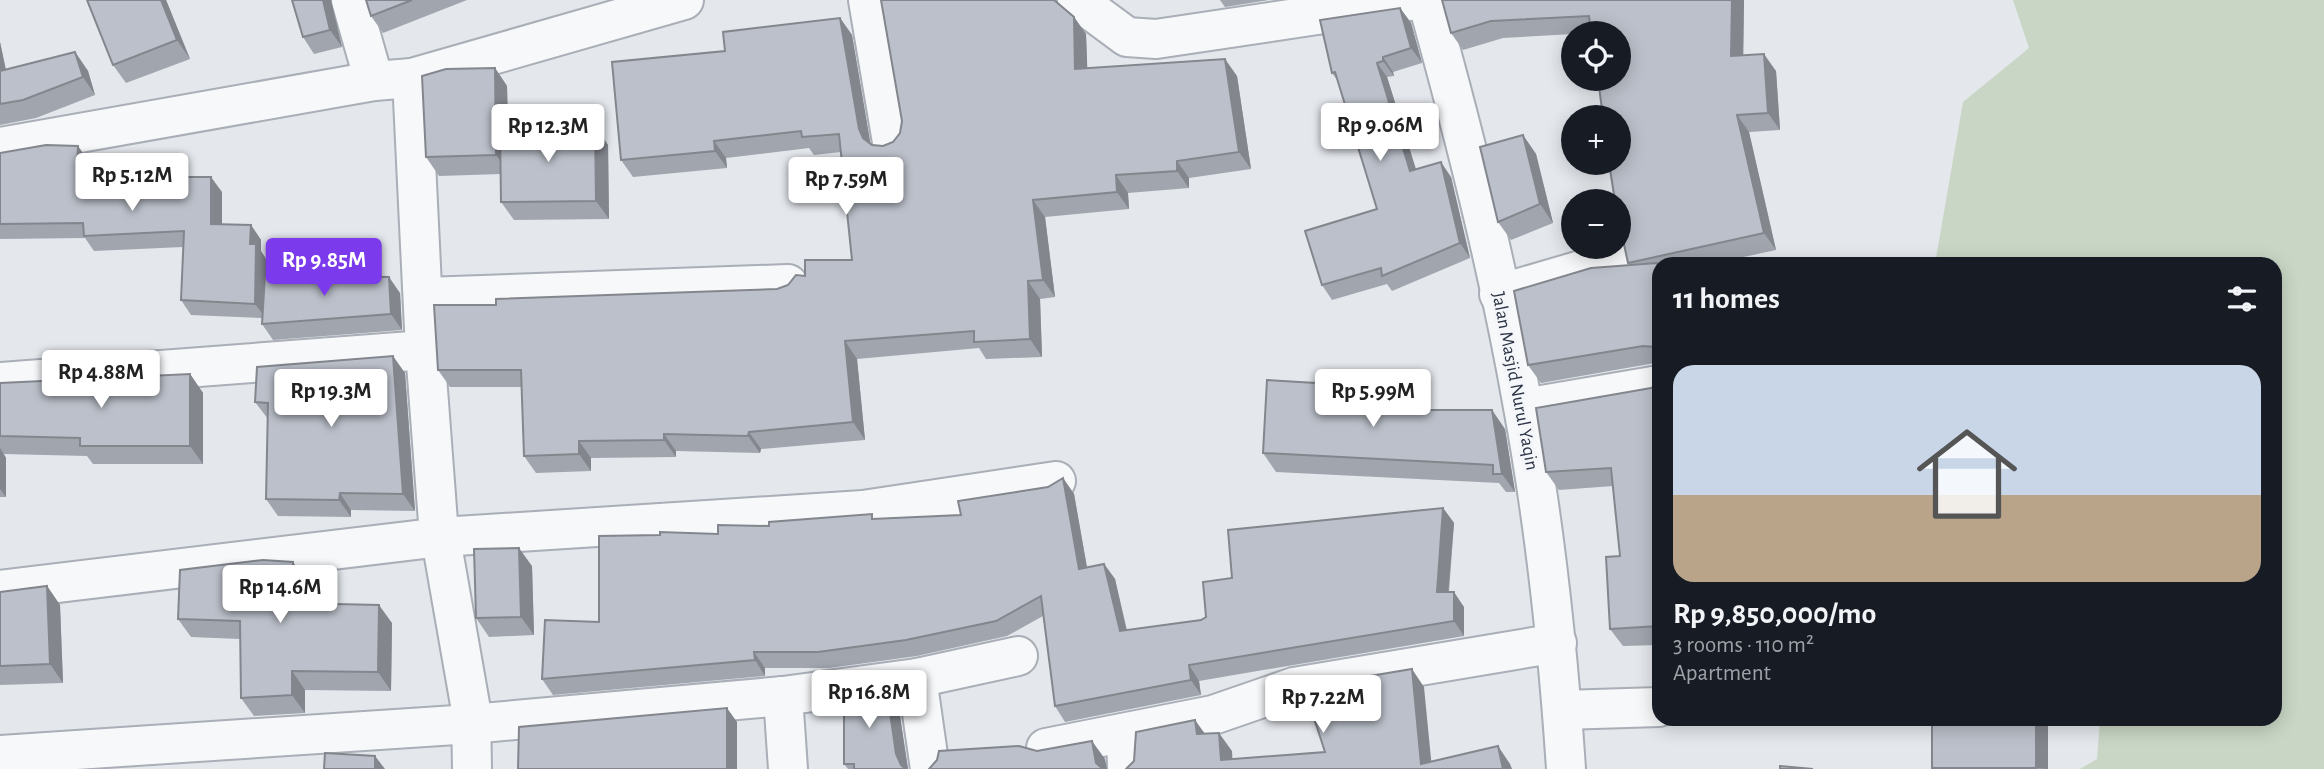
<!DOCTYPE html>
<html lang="en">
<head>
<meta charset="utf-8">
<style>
  :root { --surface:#171b24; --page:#242831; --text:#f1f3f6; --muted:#9ea1a6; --accent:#7c3aed }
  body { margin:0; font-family:"Alegreya Sans",sans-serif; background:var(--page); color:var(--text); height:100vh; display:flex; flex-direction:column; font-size:26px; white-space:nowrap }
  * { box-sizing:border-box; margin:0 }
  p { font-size:23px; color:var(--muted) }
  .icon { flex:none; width:38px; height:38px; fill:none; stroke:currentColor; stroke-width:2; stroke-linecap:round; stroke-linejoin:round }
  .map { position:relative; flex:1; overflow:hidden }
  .panel { position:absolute; left:1652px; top:257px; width:630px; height:469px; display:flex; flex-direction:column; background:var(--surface); border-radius:21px; box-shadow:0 4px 18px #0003 }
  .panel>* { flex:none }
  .controls { position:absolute; left:1561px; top:21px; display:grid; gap:14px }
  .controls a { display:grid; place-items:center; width:70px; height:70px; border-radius:50%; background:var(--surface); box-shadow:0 4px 18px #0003; font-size:35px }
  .price { position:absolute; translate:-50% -60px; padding:0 16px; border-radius:7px; background:#fff; color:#222; font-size:23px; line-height:46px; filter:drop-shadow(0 2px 4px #0008) }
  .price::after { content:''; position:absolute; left:50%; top:42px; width:21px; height:16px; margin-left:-10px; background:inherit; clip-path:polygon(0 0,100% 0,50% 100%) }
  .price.selected { background:var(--accent); color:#fff }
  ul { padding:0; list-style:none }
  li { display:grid; align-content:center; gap:14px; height:371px; padding:0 21px }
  li span { display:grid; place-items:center; height:217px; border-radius:21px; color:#555 }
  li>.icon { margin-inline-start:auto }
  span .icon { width:126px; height:126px; fill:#fffc; stroke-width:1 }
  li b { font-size:30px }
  h2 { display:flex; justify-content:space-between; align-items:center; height:84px; padding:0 21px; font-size:30px }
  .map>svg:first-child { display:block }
  .green { fill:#c9d6c5 }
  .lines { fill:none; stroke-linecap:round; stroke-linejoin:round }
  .street-casing { stroke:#a9aeb7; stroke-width:42 }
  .street { stroke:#f7f8fa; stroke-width:38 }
  .wall { fill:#a1a5ae }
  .shaded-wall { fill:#83868d }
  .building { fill:#bbc0ca; stroke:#83868d; stroke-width:2 }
  .labels { text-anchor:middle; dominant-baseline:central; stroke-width:7; stroke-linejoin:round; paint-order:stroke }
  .street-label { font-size:19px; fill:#2b3445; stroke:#f4f6f9 }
</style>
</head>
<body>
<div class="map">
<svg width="2324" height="769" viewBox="0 0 2324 769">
  <rect width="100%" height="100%" fill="#e4e7ec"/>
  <polygon class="green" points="2013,0 2324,0 2324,769 2080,769 2097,759 2100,719 2275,719 2275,264 1935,264 1963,102 2029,48"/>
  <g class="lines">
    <defs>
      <g id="street">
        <polyline points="351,0 374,81"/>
        <polyline points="868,0 892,142"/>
        <polyline points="1077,0 1127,37 1156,39 1417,0"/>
        <path d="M1427,0C1464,134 1499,270 1523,407C1545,526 1558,648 1566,769"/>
        <polyline points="412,78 425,350 438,522 471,710 472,769"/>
        <polyline points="0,147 374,81 412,78 684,0"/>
        <polyline points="1499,294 1612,261"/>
        <polyline points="424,297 788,284"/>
        <polyline points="0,382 425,350"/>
        <polyline points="1524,408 1659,385"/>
        <polyline points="0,590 441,537 863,510 1056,481"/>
        <polyline points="917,678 930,769"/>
        <polyline points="783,696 788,769"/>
        <polyline points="1562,710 1659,707"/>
        <polyline points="1126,733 1127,769"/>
        <polyline points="1046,748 1213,715 1294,687 1557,643"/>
        <polyline points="0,755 471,724 783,696 917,678 1018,656"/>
      </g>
    </defs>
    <use href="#street" class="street-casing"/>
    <use href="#street" class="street"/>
  </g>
  <g class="wall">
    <polygon points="87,0 166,0 190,59 126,83 113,65"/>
    <polygon points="331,0 342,47 314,54 303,37"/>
    <polygon points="366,0 467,0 383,33 371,16"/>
    <polygon points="1220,0 1269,0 1225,7"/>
    <polygon points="1442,0 1744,0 1743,55 1776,71 1780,130 1749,132 1776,250 1711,264 1659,264 1659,364 1655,363 1541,383 1528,365 1629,265 1628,263 1619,33 1573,33 1573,34 1503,38 1463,50 1451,33"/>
    <polygon points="1400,8 1411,23 1422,63 1393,72 1394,76 1387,77 1416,169 1451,177 1470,258 1392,291 1387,284 1332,300 1322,285 1377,209 1338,81 1332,73"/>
    <polygon points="1074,17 1086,34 1087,68 1237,76 1251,169 1189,178 1189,188 1128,193 1129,209 1045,217 1055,297 1040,299 1042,357 986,359 979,348 857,359 865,440 761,449 760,453 676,451 676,457 591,458 591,471 536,473 524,456 521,387 450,387 438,370 496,305 777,289 788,285 805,276 852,260 841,152 814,155 809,148 726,158 727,168 633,177 621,160 725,51 840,18 852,35 870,144 883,146 893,142"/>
    <polygon points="0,42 6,70 75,52 88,71 95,95 36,118 0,125"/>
    <polygon points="495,68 507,86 508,127 595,126 608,145 609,219 514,220 501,202 501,174 439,176 426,157"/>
    <polygon points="1523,135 1536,154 1553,223 1511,240 1498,222"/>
    <polygon points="0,153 88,160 88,164 165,161 175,177 222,192 222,224 251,225 261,240 261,251 266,259 266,275 400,293 402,330 273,340 262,324 262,318 191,315 181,300 183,247 94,251 85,238 0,239"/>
    <polygon points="405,373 415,511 351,510 351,517 278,516 266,499 268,419 255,402"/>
    <polygon points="190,374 203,393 203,464 93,464 87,456 4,454 6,458 6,497 0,497 0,383"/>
    <polygon points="1659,385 1659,645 1623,646 1610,629 1620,556 1613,486 1559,490 1546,472 1651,388"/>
    <polygon points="1362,403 1361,410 1505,429 1515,492 1506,492 1499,483 1276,472 1263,453"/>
    <polygon points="1063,478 1074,494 1087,567 1104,564 1115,579 1127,630 1201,620 1206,617 1232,578 1443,508 1454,523 1449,592 1464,607 1464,636 1199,681 1201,695 1065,722 1055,706 1043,616 1007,636 917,656 829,668 765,668 765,676 553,695 542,679 599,622 718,534 769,526 876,519 961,515 1048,487"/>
    <polygon points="532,566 534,635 489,637 476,618"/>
    <polygon points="305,580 305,603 392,623 391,691 305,690 305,713 254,716 241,698 240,639 191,637 178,619"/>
    <polygon points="47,586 60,605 63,683 0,685 0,592"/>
    <polygon points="886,684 898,703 908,769 848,769 844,764"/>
    <polygon points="2048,719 2048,769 1933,769 1932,768"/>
  </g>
  <g class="shaded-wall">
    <polygon points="161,0 166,0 190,59 177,40"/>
    <polygon points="323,0 331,0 342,47 330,30"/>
    <polygon points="1732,0 1744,0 1743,73 1731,56"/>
    <polygon points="1400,8 1411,23 1422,63 1411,48"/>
    <polygon points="1074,17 1086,34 1088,86 1075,69"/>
    <polygon points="840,18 852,35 871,146 863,138 859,129"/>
    <polygon points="0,42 10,90 0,76"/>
    <polygon points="75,52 88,71 95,95 83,77"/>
    <polygon points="1764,54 1776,71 1780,130 1768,113"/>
    <polygon points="1383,57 1393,72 1394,76 1383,61"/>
    <polygon points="1225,59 1237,76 1251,169 1239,152"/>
    <polygon points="1377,63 1387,77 1421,186 1410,171"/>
    <polygon points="495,68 507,86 509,174 496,155"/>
    <polygon points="1737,115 1749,132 1776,250 1764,233"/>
    <polygon points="595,126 608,145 609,219 596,201"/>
    <polygon points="1523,135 1536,154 1553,223 1540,204"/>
    <polygon points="714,141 726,158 727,168 715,151"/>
    <polygon points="78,146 88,160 87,180 77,165"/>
    <polygon points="165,161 175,175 176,192 166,177"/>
    <polygon points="1177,161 1189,178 1189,188 1177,171"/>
    <polygon points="1441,162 1451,177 1470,258 1460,243"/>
    <polygon points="1116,175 1128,193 1129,209 1117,192"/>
    <polygon points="211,177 222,192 222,239 211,224"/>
    <polygon points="1033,200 1045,217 1055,297 1043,280"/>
    <polygon points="251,225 261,240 261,251 266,259 266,318 255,304 250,244"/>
    <polygon points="389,277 400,293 402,330 391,314"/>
    <polygon points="1028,281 1040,299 1042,357 1030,339"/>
    <polygon points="845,341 857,359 865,440 853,422"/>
    <polygon points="393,356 405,373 415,511 403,494"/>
    <polygon points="190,374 203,393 203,464 190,446"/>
    <polygon points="1349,385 1362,403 1361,429 1348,410"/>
    <polygon points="1492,410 1505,429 1515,492 1502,474"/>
    <polygon points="749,432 761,449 760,453 748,436"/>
    <polygon points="664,434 676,451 676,457 664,440"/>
    <polygon points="579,441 591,458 591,471 579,454"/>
    <polygon points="0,448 6,458 6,497 0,489"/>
    <polygon points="1063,478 1074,494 1090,585 1079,569"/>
    <polygon points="340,493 351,510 351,517 339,500"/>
    <polygon points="1443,508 1454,523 1447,607 1437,592"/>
    <polygon points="519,548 532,566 534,635 521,617"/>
    <polygon points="293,562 305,580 304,621 291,603"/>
    <polygon points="1104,564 1115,579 1130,646 1120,631"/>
    <polygon points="47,586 60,605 63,683 50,664"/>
    <polygon points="1454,592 1464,607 1464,636 1454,621"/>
    <polygon points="379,605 392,623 391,691 378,672"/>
    <polygon points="754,652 765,668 765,676 755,660"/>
    <polygon points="1189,665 1199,681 1201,695 1191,680"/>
    <polygon points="1412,669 1424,687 1432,769 1421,764"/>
    <polygon points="292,671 305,690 305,713 292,695"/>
    <polygon points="886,684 898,703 908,769 903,769 896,754"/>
    <polygon points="727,708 737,722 737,769 727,769"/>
    <polygon points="2036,719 2048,719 2048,769 2036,768"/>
    <polygon points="1195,720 1208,738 1197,734"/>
    <polygon points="1219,733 1232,751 1233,769 1221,760"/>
    <polygon points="1092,741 1105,759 1107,769 1100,769 1096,763"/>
    <polygon points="1498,746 1510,764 1512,769 1503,769"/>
    <polygon points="375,756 385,769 375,769"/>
  </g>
  <g class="building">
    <polygon points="87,0 161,0 177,40 113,65"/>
    <polygon points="292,0 323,0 330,30 303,37"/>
    <polygon points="366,0 412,0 371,16"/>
    <polygon points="881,0 1054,0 1074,17 1075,69 1225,59 1239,152 1177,161 1177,171 1116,175 1117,192 1033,200 1043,280 1028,281 1030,339 974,342 974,331 845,341 853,422 749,432 748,436 664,434 664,440 579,441 579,454 524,456 521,370 438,370 434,305 496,305 496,299 777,289 788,285 796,275 805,276 805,260 852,260 839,134 802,137 801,131 714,141 715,151 621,160 612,62 725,51 723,32 840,18 859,129 863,138 872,145 883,146 893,142 900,133 902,121"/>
    <polygon points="1442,0 1732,0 1731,56 1764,54 1768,113 1737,115 1764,233 1628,263 1619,221 1619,201 1615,201 1609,163 1619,163 1619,117 1603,117 1598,79 1619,79 1619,33 1591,33 1589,16 1491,21 1451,33"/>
    <polygon points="1400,8 1411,48 1383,57 1383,61 1377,63 1410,171 1441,162 1460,243 1382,276 1381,268 1322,285 1305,231 1377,209 1335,72 1332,73 1320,20"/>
    <polygon points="75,52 83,77 23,100 0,104 0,71"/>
    <polygon points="495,68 496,155 426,157 422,76 446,69"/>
    <polygon points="595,126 596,201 501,202 500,127"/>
    <polygon points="1523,135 1540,204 1498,222 1480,147"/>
    <polygon points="46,145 78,146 77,165 165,161 166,177 211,177 211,224 251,225 250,244 256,244 255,304 181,300 184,231 84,236 83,223 0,224 0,153"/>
    <polygon points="1657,263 1659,276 1659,350 1655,347 1643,346 1528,365 1514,291 1591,268"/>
    <polygon points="265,275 389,277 391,314 262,324"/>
    <polygon points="393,356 403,494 340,493 339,500 266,499 268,403 255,402 257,367"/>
    <polygon points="190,374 190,446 80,446 80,438 0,436 0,383"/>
    <polygon points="1267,380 1349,385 1348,410 1492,410 1502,474 1493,474 1493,465 1263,453"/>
    <polygon points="1659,385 1659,626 1610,629 1606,557 1620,556 1611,468 1546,472 1536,408 1651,388"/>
    <polygon points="1063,478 1079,569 1104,564 1120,631 1201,620 1206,617 1203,582 1232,578 1228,530 1443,508 1437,592 1454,592 1454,621 1189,665 1191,680 1055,706 1041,596 996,621 906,640 818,652 754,652 755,660 542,679 545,620 599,622 599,536 660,535 660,532 718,534 718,525 769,526 769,522 872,514 872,519 961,515 958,501 1048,487"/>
    <polygon points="519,548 521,617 476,618 474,549"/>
    <polygon points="263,560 293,562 291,603 379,605 378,672 292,671 292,695 241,698 240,621 178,619 180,570"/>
    <polygon points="47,586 50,664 0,666 0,592"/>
    <polygon points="1412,669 1421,764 1498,746 1503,769 1126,769 1134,761 1136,732 1195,720 1197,734 1219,733 1221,760 1325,752 1304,687"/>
    <polygon points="886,684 896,754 901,765 906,769 854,769 854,764 844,764 844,690"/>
    <polygon points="727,708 727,769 518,769 519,727"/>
    <rect x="1932" y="719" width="104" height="49"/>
    <polygon points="1092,741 1096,763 1103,769 929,769 937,760 939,751 1019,746 1037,751"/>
    <polygon points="325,753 375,756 375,769 324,769"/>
    <polygon points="1780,766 1813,769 1780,769"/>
  </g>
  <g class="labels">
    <g class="street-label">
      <text transform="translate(1515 381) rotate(79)">Jalan Masjid Nurul Yaqin</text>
    </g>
  </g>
</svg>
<div class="controls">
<a><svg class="icon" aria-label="locate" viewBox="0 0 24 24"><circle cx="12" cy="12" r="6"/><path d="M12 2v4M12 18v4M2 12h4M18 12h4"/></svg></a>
<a>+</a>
<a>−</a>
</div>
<b class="price" style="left:1380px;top:163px">Rp 9.06M</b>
<b class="price" style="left:548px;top:164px">Rp 12.3M</b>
<b class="price" style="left:132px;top:213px">Rp 5.12M</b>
<b class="price" style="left:846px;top:217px">Rp 7.59M</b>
<b class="price selected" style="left:324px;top:298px">Rp 9.85M</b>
<b class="price" style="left:101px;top:410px">Rp 4.88M</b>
<b class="price" style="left:331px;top:429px">Rp 19.3M</b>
<b class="price" style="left:1373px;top:429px">Rp 5.99M</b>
<b class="price" style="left:280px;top:625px">Rp 14.6M</b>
<b class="price" style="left:869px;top:730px">Rp 16.8M</b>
<b class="price" style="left:1323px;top:735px">Rp 7.22M</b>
<section class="panel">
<h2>11 homes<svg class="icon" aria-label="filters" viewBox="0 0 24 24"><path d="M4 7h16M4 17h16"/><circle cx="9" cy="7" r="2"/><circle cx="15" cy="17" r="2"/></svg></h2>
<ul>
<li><span style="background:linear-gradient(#c9d6e8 60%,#b9a48a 0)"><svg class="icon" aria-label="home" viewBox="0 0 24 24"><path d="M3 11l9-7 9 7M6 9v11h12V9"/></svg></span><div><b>Rp 9,850,000/mo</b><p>3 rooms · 110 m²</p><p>Apartment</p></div></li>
</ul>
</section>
</div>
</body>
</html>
